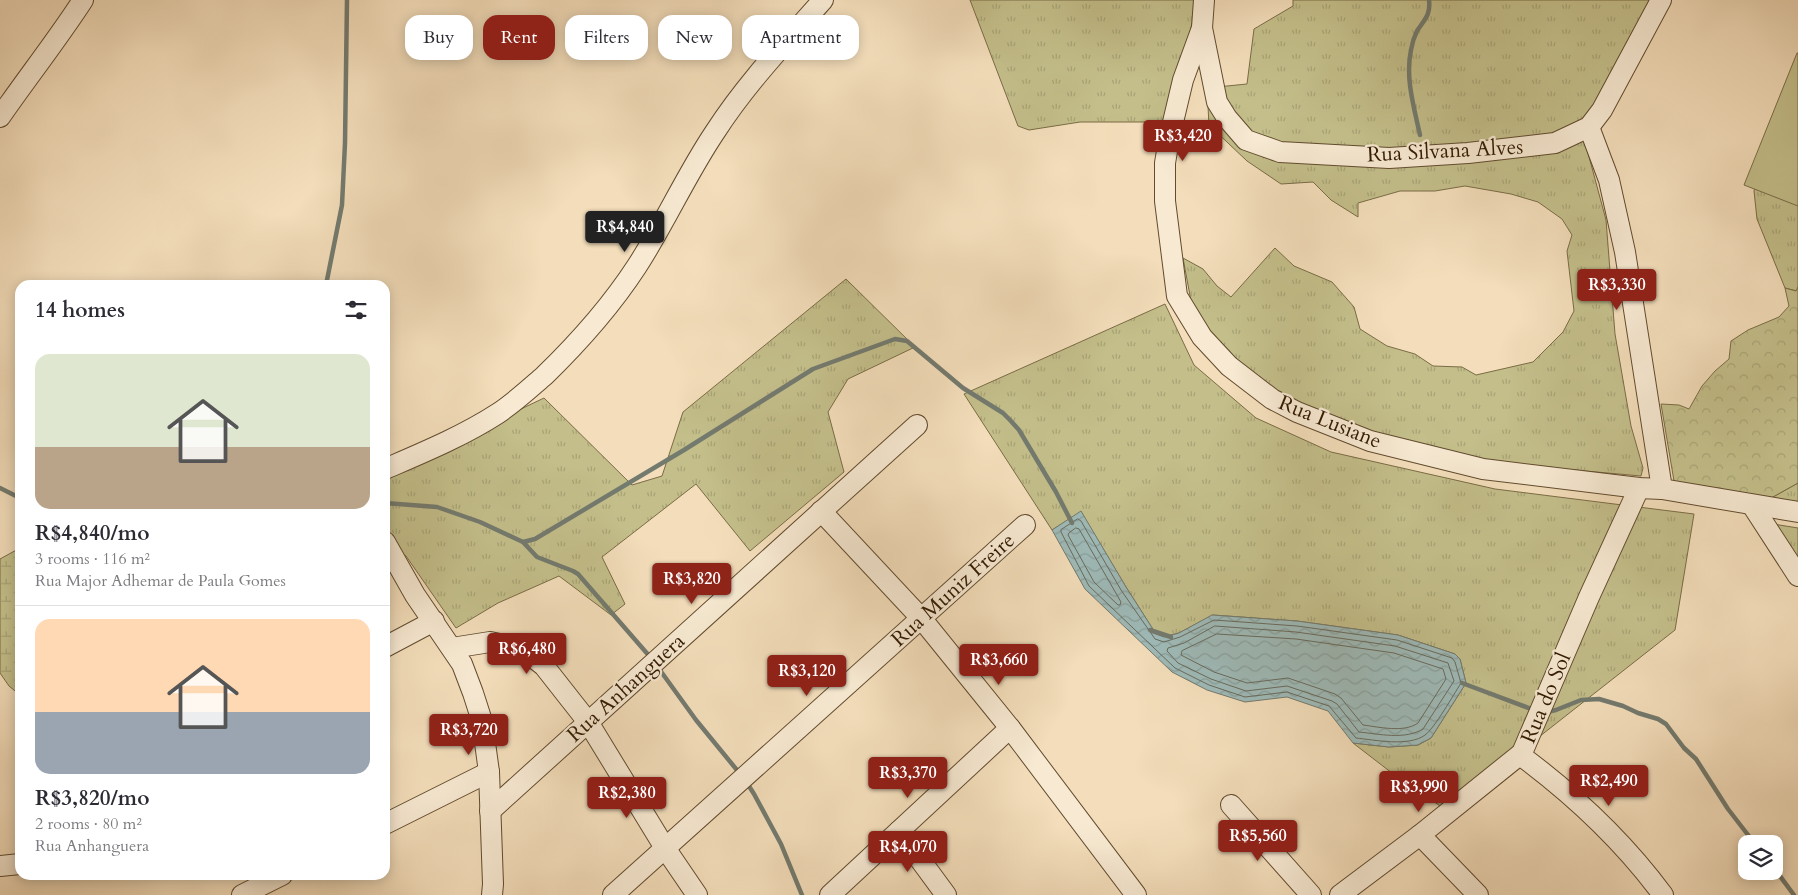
<!DOCTYPE html>
<html lang="en">
<head>
<meta charset="utf-8">
<style>
  :root { --surface:#fff; --page:#f2f2f3; --text:#2b2b33; --muted:#7c7c81; --line:#e1e1e2; --accent:#8f2418 }
  body { margin:0; font-family:Cardo,serif; background:var(--page); color:var(--text); height:100vh; display:flex; flex-direction:column; font-size:19px; white-space:nowrap }
  * { box-sizing:border-box; margin:0 }
  p { font-size:16px; color:var(--muted) }
  .icon { flex:none; width:28px; height:28px; fill:none; stroke:currentColor; stroke-width:2; stroke-linecap:round; stroke-linejoin:round }
  .map { position:relative; flex:1; overflow:hidden }
  .details { position:absolute; left:15px; top:280px; width:375px; height:600px; display:flex; flex-direction:column; background:var(--surface); border-radius:15px; box-shadow:0 2px 12px #0003 }
  .details>* { flex:none }
  .banner { position:absolute; left:405px; top:15px; width:475px; height:45px; display:flex; gap:10px }
  .buttons { position:absolute; left:1738px; top:835px; display:grid; gap:10px }
  .buttons a { display:grid; place-items:center; width:45px; height:45px; border-radius:10px; background:var(--surface); box-shadow:0 2px 12px #0003; font-size:25px }
  .price { position:absolute; translate:-50% -42px; padding:0 11px; border-radius:5px; background:var(--accent); color:#fff; font-size:16px; line-height:32px; filter:drop-shadow(0 1px 2px #0008) }
  .price::after { content:''; position:absolute; left:50%; top:30px; width:15px; height:11px; margin-left:-8px; background:inherit; clip-path:polygon(0 0,100% 0,50% 100%) }
  .price.active { background:#222; color:#fff }
  ul { padding:0; list-style:none }
  li { display:grid; align-content:center; gap:10px; height:265px; padding:0 20px }
  li+li { border-top:1px solid var(--line) }
  li span { display:grid; place-items:center; height:155px; border-radius:15px; color:#555 }
  li>.icon { margin-inline-start:auto }
  span .icon { width:90px; height:90px; fill:#fffc; stroke-width:1 }
  li b { font-size:21px }
  h2 { display:flex; justify-content:space-between; align-items:center; height:60px; padding:0 20px; font-size:21px }
  .pill { padding:0 18px; border-radius:15px; background:var(--surface); box-shadow:0 2px 12px #0003; font-size:18px; line-height:45px }
  .pill.active { background:var(--accent); color:#fff }
  .map>svg:first-child { display:block }
  .grass { fill:url(#grass-tufts); stroke:#7a6c45 }
  .forest { fill:url(#forest-crowns); stroke:#7a6c45 }
  .wetland { fill:url(#wetland-marsh); stroke:#7a6c45 }
  .garden { fill:#c3be8a; stroke:#7a6c45 }
  .water { fill:url(#water-waves); stroke:#737a6e }
  .lines { fill:none; stroke-linecap:round; stroke-linejoin:round }
  .shore { stroke:#686a5c; stroke-width:1 }
  .stream { stroke:#737a6e; stroke-width:4.5 }
  .minor-casing { stroke:#624b2e; stroke-width:22 }
  .minor { stroke:#f7e9d2; stroke-width:20 }
  .labels { text-anchor:middle; dominant-baseline:central; stroke-width:4.5; stroke-linejoin:round; paint-order:stroke }
  .street-label { font-size:21px; fill:#321a00; stroke:#f7e9d2 }
</style>
</head>
<body>
<div class="map">
<svg width="1798" height="895" viewBox="0 0 1798 895">
  <defs>
    <pattern id="grass-tufts" width="24" height="20" patternUnits="userSpaceOnUse" patternTransform="scale(1.25)"><rect width="24" height="20" fill="#c3be8a"/><path d="M3 7l-1-3M5 7V3M7 7l1-3M15 17l-1-3M17 17v-4M19 17l1-3" fill="none" stroke="#a8a375"/></pattern>
    <pattern id="forest-crowns" width="20" height="18" patternUnits="userSpaceOnUse" patternTransform="scale(1.25)"><rect width="20" height="18" fill="#c3be8a"/><path d="M2 6a3 3 0 1 1 6 0M12 15a3 3 0 1 1 6 0" fill="none" stroke="#a8a375"/></pattern>
    <pattern id="wetland-marsh" width="20" height="14" patternUnits="userSpaceOnUse" patternTransform="scale(1.25)"><rect width="20" height="14" fill="#c3be8a"/><path d="M1 5h8M5 5V1M11 12h8M15 12V8" fill="none" stroke="#a8a375"/></pattern>
    <pattern id="water-waves" width="16" height="10" patternUnits="userSpaceOnUse" patternTransform="scale(1.25)"><rect width="16" height="10" fill="#9ebab8"/><path d="M0 5q4-4 8 0t8 0" fill="none" stroke="#899f9c"/></pattern>
  </defs>
  <rect width="100%" height="100%" fill="#f3ddba"/>
  <filter id="stains"><feTurbulence type="fractalNoise" baseFrequency=".004" numOctaves="4"/><feColorMatrix values="0 0 0 0 .2 0 0 0 0 .09 0 0 0 0 .02 0 0 0 .5 -.17"/></filter>
  <radialGradient id="worn" r=".72"><stop offset=".6" stop-color="#630" stop-opacity="0"/><stop offset="1" stop-color="#630" stop-opacity=".3"/></radialGradient>
  <g class="grass">
    <polygon points="970,0 1196,0 1195,9 1182,70 1163,122 1080,122 1029,130 1018,126"/>
    <polygon points="1293,0 1660,0 1584,138 1606,220 1615,334 1631,426 1643,468 1641,476 1496,463 1421,447 1336,422 1261,385 1203,323 1191,301 1183,258 1203,269 1217,286 1231,297 1275,248 1294,266 1332,282 1354,307 1360,329 1387,346 1415,354 1433,366 1462,367 1476,375 1533,362 1563,332 1574,311 1567,251 1572,235 1562,219 1538,202 1511,194 1465,186 1435,191 1400,191 1358,203 1358,217 1331,200 1313,182 1281,184 1247,161 1209,125 1207,88 1247,84 1254,29 1293,6"/>
    <polygon points="1798,78 1798,287 1797,291 1785,288 1757,219 1754,191 1761,165"/>
    <polygon points="846,279 915,347 848,379 828,412 844,472 750,551 696,484 602,557 625,604 611,615 559,576 498,603 456,628 406,556 395,551 385,525 385,474 544,398 632,485 662,476 683,412"/>
    <polygon points="1165,304 1194,365 1256,418 1331,452 1495,489 1694,514 1675,630 1446,810 1388,770 1353,743 1389,747 1418,745 1431,738 1466,683 1460,659 1455,654 1398,635 1297,621 1213,615 1179,633 1164,637 1156,634 1126,587 1081,512 1052,530 964,394"/>
    <polygon points="1798,483 1798,508 1764,502"/>
    <polygon points="1773,524 1798,528 1798,572"/>
  </g>
  <polygon class="forest" points="1798,287 1798,483 1764,502 1674,481 1661,404 1679,405 1689,409 1702,386 1715,371 1729,359 1731,341 1748,330 1779,317 1789,306 1785,288 1796,291"/>
  <polygon class="wetland" points="20,548 20,695 9,686 0,673 0,559"/>
  <polygon class="garden" points="1797,53 1798,53 1798,206 1744,185"/>
  <polygon class="water" points="1081,511 1126,587 1156,634 1164,637 1179,633 1212,615 1297,621 1398,635 1455,654 1460,659 1466,683 1431,738 1418,745 1389,747 1353,743 1328,711 1287,697 1245,702 1207,690 1172,672 1085,589 1052,530"/>
  <g class="lines">
    <g class="shore">
      <path d="M1078,519L1081,521L1121,590L1155,639L1164,642L1180,637L1214,620L1297,626L1397,640L1452,658L1455,662L1461,683C1454,694 1434,729 1425,735C1409,747 1375,740 1356,738L1329,706L1287,692L1245,697L1209,685L1175,668L1089,586L1061,532V530Z"/>
      <polygon points="1076,528 1079,529 1121,602 1120,605 1118,605 1094,582 1068,535 1069,533"/>
      <path d="M1215,626L1296,632L1395,646L1448,663L1454,681L1423,729C1405,740 1379,734 1359,732L1337,704L1332,701L1287,686L1246,691L1211,679L1178,663L1167,651L1168,648L1184,643Z"/>
      <path d="M1217,634L1296,639L1394,653L1443,669L1446,679L1418,723C1404,733 1379,727 1363,725L1341,698L1335,694L1288,678L1247,683L1214,672L1181,655L1182,651Z"/>
    </g>
    <g class="stream">
      <path d="M1420,135C1414,107 1405,78 1411,50C1412,44 1414,37 1417,31C1424,20 1431,15 1429,0"/>
      <polyline points="326,285 342,205 345,143 347,0"/>
      <polyline points="0,488 20,498"/>
      <polyline points="385,503 437,507 480,522 523,542 537,557 573,571 578,574 651,658"/>
      <polyline points="523,542 535,539 684,450 813,369 895,339 907,341 963,388 1003,413 1010,420 1019,430 1056,492 1072,523"/>
      <polyline points="1150,630 1171,637"/>
      <polyline points="657,666 696,720 741,775"/>
      <polyline points="1462,683 1534,710"/>
      <polyline points="1547,712 1556,710 1581,700 1599,699 1623,706 1638,713 1658,719 1666,724 1684,748 1696,759 1728,809 1755,844"/>
      <polyline points="747,783 754,794 781,844 802,895"/>
      <polyline points="1774,868 1794,895"/>
    </g>
    <defs>
      <g id="minor">
        <polyline points="1204,0 1202,28 1217,102 1227,118 1246,140 1280,152 1389,158 1468,153 1555,143 1589,127 1602,110 1661,0"/>
        <polyline points="1202,28 1183,80 1169,139 1165,163 1165,201 1177,296 1202,337 1229,366 1272,399 1297,412 1370,441 1483,469 1639,488 1662,489 1798,512"/>
        <path d="M0,117C27,78 57,40 83,0"/>
        <polyline points="1589,127 1609,180 1625,252 1662,489"/>
        <path d="M385,469C422,453 463,436 497,414C514,403 529,389 544,376C578,343 611,306 637,266C665,223 686,175 715,132C746,84 785,43 823,0"/>
        <polyline points="1752,505 1798,576"/>
        <polyline points="821,511 921,618 1010,728 1136,895"/>
        <polyline points="385,542 415,595 462,664 473,693 482,721 489,772 493,884 492,895"/>
        <polyline points="385,647 434,621"/>
        <polyline points="452,648 490,642 504,645 530,655 544,666 588,722 665,848 697,895"/>
        <path d="M1520,755C1574,795 1623,841 1663,895"/>
        <polyline points="1231,805 1311,895"/>
        <polyline points="490,811 917,425"/>
        <polyline points="385,824 489,772"/>
        <polyline points="899,831 946,895"/>
        <polyline points="1420,835 1478,895"/>
        <polyline points="0,866 20,864"/>
        <polyline points="242,895 282,875"/>
        <polyline points="613,895 1025,525"/>
        <polyline points="830,895 1010,728"/>
        <polyline points="1340,895 1420,835 1522,753 1589,597 1639,488"/>
      </g>
    </defs>
    <use href="#minor" class="minor-casing"/>
    <use href="#minor" class="minor"/>
  </g>
  <g class="labels">
    <g class="street-label">
      <text transform="translate(1445 151) rotate(-3)">Rua Silvana Alves</text>
      <text transform="translate(1330 422) rotate(22)">Rua Lusiane</text>
      <text transform="translate(953 590) rotate(-42)">Rua Muniz Freire</text>
      <text transform="translate(626 688) rotate(-42)">Rua Anhanguera</text>
      <text transform="translate(1546 698) rotate(-67)">Rua do Sol</text>
    </g>
  </g>
  <rect width="100%" height="100%" filter="url(#stains)"/>
  <rect width="100%" height="100%" fill="url(#worn)"/>
</svg>
<div class="buttons">
<a><svg class="icon" aria-label="layers" viewBox="0 0 24 24"><path d="M12 4l9 5-9 5-9-5zM3 14l9 5 9-5"/></svg></a>
</div>
<b class="price" style="left:1183px;top:162px">R$3,420</b>
<b class="price active" style="left:625px;top:253px">R$4,840</b>
<b class="price" style="left:1617px;top:311px">R$3,330</b>
<b class="price" style="left:692px;top:605px">R$3,820</b>
<b class="price" style="left:527px;top:675px">R$6,480</b>
<b class="price" style="left:999px;top:686px">R$3,660</b>
<b class="price" style="left:807px;top:697px">R$3,120</b>
<b class="price" style="left:469px;top:756px">R$3,720</b>
<b class="price" style="left:908px;top:799px">R$3,370</b>
<b class="price" style="left:1609px;top:807px">R$2,490</b>
<b class="price" style="left:1419px;top:813px">R$3,990</b>
<b class="price" style="left:627px;top:819px">R$2,380</b>
<b class="price" style="left:1258px;top:862px">R$5,560</b>
<b class="price" style="left:908px;top:873px">R$4,070</b>
<div class="banner">
<a class="pill">Buy</a>
<a class="pill active">Rent</a>
<a class="pill">Filters</a>
<a class="pill">New</a>
<a class="pill">Apartment</a>
</div>
<section class="details">
<h2>14 homes<svg class="icon" aria-label="filters" viewBox="0 0 24 24"><path d="M4 7h16M4 17h16"/><circle cx="9" cy="7" r="2"/><circle cx="15" cy="17" r="2"/></svg></h2>
<ul>
<li><span style="background:linear-gradient(#dfe7d0 60%,#b9a48a 0)"><svg class="icon" aria-label="home" viewBox="0 0 24 24"><path d="M3 11l9-7 9 7M6 9v11h12V9"/></svg></span><div><b>R$4,840/mo</b><p>3 rooms · 116 m²</p><p>Rua Major Adhemar de Paula Gomes</p></div></li>
<li><span style="background:linear-gradient(#ffd9b3 60%,#9aa5b1 0)"><svg class="icon" aria-label="home" viewBox="0 0 24 24"><path d="M3 11l9-7 9 7M6 9v11h12V9"/></svg></span><div><b>R$3,820/mo</b><p>2 rooms · 80 m²</p><p>Rua Anhanguera</p></div></li>
</ul>
</section>
</div>
</body>
</html>
